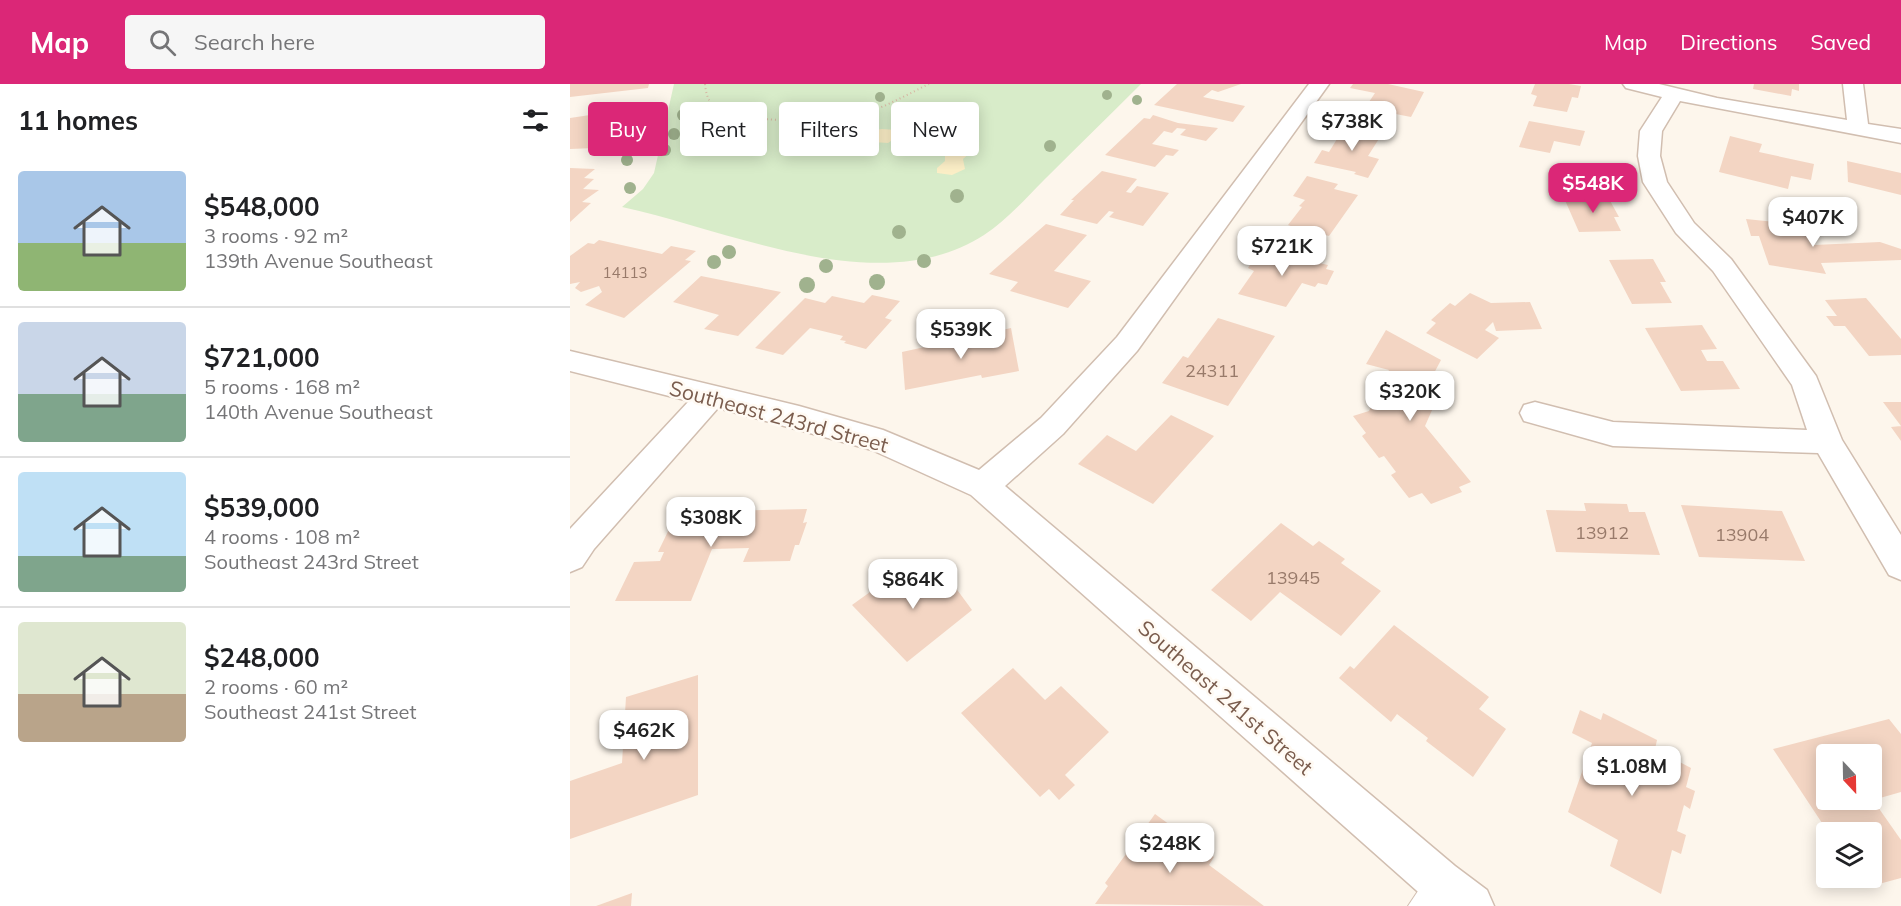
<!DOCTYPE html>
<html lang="en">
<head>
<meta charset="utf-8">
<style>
  :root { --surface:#fff; --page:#f6f6f6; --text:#202124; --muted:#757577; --line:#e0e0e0; --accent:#db2777 }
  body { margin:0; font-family:Mulish,sans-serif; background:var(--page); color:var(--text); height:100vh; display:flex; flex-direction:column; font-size:22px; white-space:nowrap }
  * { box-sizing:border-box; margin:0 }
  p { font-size:20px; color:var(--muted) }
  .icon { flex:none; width:33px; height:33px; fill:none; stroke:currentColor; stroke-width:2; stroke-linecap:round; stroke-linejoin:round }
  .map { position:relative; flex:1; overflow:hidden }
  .drawer { display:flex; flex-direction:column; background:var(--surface); width:570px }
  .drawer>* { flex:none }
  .top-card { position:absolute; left:18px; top:18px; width:570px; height:54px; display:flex; gap:12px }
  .needle { width:39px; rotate:158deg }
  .fabs { position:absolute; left:1246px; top:660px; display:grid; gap:12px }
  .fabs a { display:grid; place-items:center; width:66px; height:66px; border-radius:6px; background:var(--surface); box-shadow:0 3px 15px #0003; font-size:30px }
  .price { position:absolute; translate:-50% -51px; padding:0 14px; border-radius:12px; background:#fff; color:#222; font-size:20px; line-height:39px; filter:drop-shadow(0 2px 3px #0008) }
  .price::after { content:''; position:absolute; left:50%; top:36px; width:18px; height:14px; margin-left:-9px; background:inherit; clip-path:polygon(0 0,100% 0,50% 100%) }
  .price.active { background:var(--accent); color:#fff }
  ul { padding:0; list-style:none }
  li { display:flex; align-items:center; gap:18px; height:150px; padding:0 18px }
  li+li { border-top:2px solid var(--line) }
  li span { display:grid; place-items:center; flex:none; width:168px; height:120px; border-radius:6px; color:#555 }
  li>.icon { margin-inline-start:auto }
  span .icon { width:72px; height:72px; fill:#fffc; stroke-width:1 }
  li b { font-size:26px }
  h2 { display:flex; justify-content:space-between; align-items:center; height:72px; padding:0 18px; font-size:26px }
  .tag { padding:0 21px; border-radius:6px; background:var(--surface); box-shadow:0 3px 15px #0003; font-size:21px; line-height:54px }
  .tag.active { background:var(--accent); color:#fff }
  header { display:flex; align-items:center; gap:36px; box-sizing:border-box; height:84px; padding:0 30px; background:var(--accent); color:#fff }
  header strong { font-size:28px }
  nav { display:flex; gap:33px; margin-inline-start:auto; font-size:21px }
  .search { width:420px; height:54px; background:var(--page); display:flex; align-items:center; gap:15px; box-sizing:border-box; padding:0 21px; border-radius:6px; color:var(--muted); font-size:22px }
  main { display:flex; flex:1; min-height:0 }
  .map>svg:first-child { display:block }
  .green { fill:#d8ecc9 }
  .sand { fill:#fcefc7 }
  .building { fill:#f3d5c3; fill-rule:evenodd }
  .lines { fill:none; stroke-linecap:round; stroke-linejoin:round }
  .lane-casing { stroke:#d1beb0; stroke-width:2 }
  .street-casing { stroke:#d1beb0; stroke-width:3 }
  .path { stroke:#d9b8a5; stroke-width:2; stroke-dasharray:1 3; stroke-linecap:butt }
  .lane { fill:#fff; fill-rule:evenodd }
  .street { fill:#fff; fill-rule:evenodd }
  .tree { fill:#a0b28e }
  .labels { text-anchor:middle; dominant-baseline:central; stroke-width:5; stroke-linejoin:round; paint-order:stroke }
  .far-number-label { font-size:15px; fill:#987a6a }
  .number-label { font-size:18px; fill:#987a6a }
  .street-label { font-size:21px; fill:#7a5c4d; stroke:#fffaf3 }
</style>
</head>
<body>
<header>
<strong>Map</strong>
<div class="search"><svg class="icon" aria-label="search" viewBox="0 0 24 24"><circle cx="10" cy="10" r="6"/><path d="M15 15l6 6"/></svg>Search here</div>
<nav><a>Map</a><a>Directions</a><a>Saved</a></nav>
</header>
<main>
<section class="drawer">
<h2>11 homes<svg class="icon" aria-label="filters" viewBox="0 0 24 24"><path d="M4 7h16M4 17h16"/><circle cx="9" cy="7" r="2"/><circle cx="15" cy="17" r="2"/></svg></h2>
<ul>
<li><span style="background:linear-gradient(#a9c7e8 60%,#8fb573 0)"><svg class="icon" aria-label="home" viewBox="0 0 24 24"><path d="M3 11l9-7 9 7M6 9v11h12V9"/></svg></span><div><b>$548,000</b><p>3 rooms · 92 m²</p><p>139th Avenue Southeast</p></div></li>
<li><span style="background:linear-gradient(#c9d6e8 60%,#7fa58c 0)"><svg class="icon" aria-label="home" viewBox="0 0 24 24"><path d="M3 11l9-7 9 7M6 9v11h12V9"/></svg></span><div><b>$721,000</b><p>5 rooms · 168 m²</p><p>140th Avenue Southeast</p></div></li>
<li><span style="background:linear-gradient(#bfe0f5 70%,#7fa58c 0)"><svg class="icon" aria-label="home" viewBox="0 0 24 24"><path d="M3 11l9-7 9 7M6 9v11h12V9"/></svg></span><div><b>$539,000</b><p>4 rooms · 108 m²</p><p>Southeast 243rd Street</p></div></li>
<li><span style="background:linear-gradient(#dfe7d0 60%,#b9a48a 0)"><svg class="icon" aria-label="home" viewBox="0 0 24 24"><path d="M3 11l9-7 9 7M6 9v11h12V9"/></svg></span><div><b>$248,000</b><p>2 rooms · 60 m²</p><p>Southeast 241st Street</p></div></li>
</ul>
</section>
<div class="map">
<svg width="1331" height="822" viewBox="0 0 1331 822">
  <rect width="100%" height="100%" fill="#fdf6ec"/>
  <path class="green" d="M104,0H571C539,32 506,64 474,96C455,115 436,137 414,151C310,218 160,146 52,123L73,105L84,89Z"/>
  <g class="sand">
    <polygon points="312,45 326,46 330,51 318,59 303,58 284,62 276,59 277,55 284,49"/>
    <polygon points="393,51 400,53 396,62 402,67 393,75 395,85 382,91 367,89 367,84 375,77 375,72 363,67 363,65 384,52"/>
  </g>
  <g class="building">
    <polygon points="0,0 79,0 78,4 0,13"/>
    <polygon points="607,0 671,0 648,8 642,6 633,13 675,22 663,38 584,21"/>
    <polygon points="783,0 818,0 854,8 841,33 795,24 805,9 780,4"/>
    <polygon points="965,0 999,0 1011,2 1008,14 1002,13 997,28 963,22 967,12 961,10"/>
    <polygon points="1184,0 1229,0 1229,7 1222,5 1221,12 1183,5"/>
    <polygon points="40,28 36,36 45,35 41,44 51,43 47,51 57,50 50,63 0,65 0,34"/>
    <polygon points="583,31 608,39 648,44 636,57 610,51 616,45 607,44 602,49 594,47 582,60 609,66 603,72 596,71 585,83 535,71 574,34 580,35"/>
    <polygon points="959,37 1015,47 1010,62 984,57 980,69 949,63"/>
    <polygon points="780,43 812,50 798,72 809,75 798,94 784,90 786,88 744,79 752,66 759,68 770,50 775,51"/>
    <polygon points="1160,52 1192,60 1189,68 1244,80 1241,96 1221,92 1218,105 1149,88"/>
    <polygon points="1277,77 1331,89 1331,111 1278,98"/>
    <polygon points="0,84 25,85 14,94 24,95 13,105 29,106 12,118 21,119 0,138"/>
    <polygon points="532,87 567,95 556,108 561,109 567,102 599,109 573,142 539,133 544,128 539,127 527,140 490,131 504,116 501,116"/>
    <polygon points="737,92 768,100 764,105 788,111 759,152 752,150 751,153 718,141 732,123 729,122 735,116 723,112"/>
    <polygon points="1038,113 1049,133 1044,133 1051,147 1009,148 994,114"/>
    <polygon points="1176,135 1234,141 1244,161 1310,158 1331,165 1331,176 1251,179 1256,190 1199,181 1189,152 1181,152"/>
    <polygon points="476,140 517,151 484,187 521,197 498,224 440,207 448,198 419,190"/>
    <polygon points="29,156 92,170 101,162 126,167 115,176 121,177 54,234 15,221 32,208 29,202 11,208 5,204 10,198 0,200 0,172 18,159 24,160"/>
    <polygon points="690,166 758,181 756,185 764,187 757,201 748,199 745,203 732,199 716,223 668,210 684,187 678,184"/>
    <polygon points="1083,175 1096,198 1090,198 1102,219 1062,220 1039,176"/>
    <polygon points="131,192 211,208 168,252 134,245 149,231 103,218"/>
    <polygon points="900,209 921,219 960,218 972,245 926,247 923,238 915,246 929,254 907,275 856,249 866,239 861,236 880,219 885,222"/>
    <polygon points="302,211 330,217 315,234 322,236 296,265 274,259 276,257 270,256 273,252 240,244 213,271 185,264 235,214 255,219 262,212 294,219"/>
    <polygon points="1296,214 1331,255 1331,271 1299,272 1275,242 1264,242 1256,232 1267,232 1255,216"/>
    <polygon points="648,234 705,252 658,322 592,299 613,272 618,274"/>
    <polygon points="1132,241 1147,265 1131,266 1137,277 1153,277 1170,305 1111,307 1075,244"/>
    <polygon points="441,244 449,287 412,294 411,291 335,306 332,268"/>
    <polygon points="816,246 871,276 862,293 874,299 855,342 901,398 889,403 892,408 861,420 852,409 839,414 821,391 826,388 814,372 809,374 792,352 796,349 783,332 799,327 819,286 796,280"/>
    <polygon points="1313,318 1331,318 1331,357 1321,343 1331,342"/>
    <polygon points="601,331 644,352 583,420 508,380 537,351 566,367"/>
    <polygon points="149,416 144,427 237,425 233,439 237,438 229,461 225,461 220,477 173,478 179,464 142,465 121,517 45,517 64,478 90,477 94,468 88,468 107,429 112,429 118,417"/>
    <polygon points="1014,419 1057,420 1059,428 1075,428 1090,471 986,468 976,426 1016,427"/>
    <polygon points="1111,421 1212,427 1235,477 1129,473"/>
    <polygon points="711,439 743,462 749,457 775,475 771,479 811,507 771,552 710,508 681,537 641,506"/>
    <polygon points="339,480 359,500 374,488 402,526 337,578 282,521"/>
    <polygon points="824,541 919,613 909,625 936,645 903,693 856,657 858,654 827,630 821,638 769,594 780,582 784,585"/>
    <polygon points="443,584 475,616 491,602 539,648 495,691 505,701 489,716 479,705 470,713 391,629"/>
    <polygon points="128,591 128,711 0,755 0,697 52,679 56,613"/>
    <polygon points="1010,626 1031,636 1033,629 1087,656 1085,665 1121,684 1116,703 1125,707 1120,725 1114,721 1107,747 1116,751 1111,770 1102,766 1091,810 1040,782 1048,756 998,728 1022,659 1002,649"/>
    <path d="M1319,635L1331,650V708L1303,716L1331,756V794L1294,804L1287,794H1302V748H1258L1203,665ZM1257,670H1302V716H1257Z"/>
    <polygon points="585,730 644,773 639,781 694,822 525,820 538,802 535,799"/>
    <polygon points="62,809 61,822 26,822"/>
  </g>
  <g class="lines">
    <defs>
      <polygon id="lane" points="869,785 878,789 882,798 868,822 838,822 860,789"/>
      <g id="street">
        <polygon points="739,0 759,0 567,267 493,350 435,402 885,782 917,806 924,822 864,822 401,411 302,366 148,324 24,465 12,483 0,488 0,445 119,317 0,287 0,267 229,322 313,346 409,386 471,334 547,253"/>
        <polygon points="1053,0 1089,0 1147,14 1277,36 1273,0 1293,0 1298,40 1331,45 1331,59 1110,17 1092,47 1090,72 1097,98 1124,139 1161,175 1246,292 1272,356 1331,451 1331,496 1319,491 1248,369 1043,362 954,337 950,329 954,321 965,318 1043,338 1237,346 1222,301 1143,187 1106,149 1073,98 1068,72 1070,47 1092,13 1056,4"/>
      </g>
    </defs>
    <use href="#lane" class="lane-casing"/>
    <use href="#street" class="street-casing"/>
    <path class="path" d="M135,0C136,10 138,18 146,24C168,40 256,37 283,32C309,27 334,12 359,0"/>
    <use href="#lane" class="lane"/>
    <use href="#street" class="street"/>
  </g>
  <g class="tree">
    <circle cx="537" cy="11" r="5"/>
    <circle cx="310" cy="13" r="5"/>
    <circle cx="567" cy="16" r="5"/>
    <circle cx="248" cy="26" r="6"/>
    <circle cx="113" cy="31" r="6"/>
    <circle cx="104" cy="50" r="6"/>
    <circle cx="480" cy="62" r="6"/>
    <circle cx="95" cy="66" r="6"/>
    <circle cx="57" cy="76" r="6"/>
    <circle cx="60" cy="104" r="6"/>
    <circle cx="387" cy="112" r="7"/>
    <circle cx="329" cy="148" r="7"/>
    <circle cx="159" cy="168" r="7"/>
    <circle cx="354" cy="177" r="7"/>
    <circle cx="144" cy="178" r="7"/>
    <circle cx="256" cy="182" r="7"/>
    <circle cx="307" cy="198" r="8"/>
    <circle cx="237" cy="201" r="8"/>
  </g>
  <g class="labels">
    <g class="far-number-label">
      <text x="55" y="188">14113</text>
    </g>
    <g class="number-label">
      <text x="642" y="286">24311</text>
      <text x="1032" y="448">13912</text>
      <text x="1172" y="450">13904</text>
      <text x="723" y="493">13945</text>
    </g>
    <g class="street-label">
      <text transform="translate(209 332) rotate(15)">Southeast 243rd Street</text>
      <text transform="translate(656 613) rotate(41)">Southeast 241st Street</text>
    </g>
  </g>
</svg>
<div class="fabs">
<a><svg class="needle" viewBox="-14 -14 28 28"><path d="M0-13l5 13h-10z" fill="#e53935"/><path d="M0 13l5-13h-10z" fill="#757577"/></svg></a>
<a><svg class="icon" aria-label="layers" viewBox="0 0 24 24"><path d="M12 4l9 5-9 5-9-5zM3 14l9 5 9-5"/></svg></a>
</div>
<b class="price" style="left:782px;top:68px">$738K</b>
<b class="price active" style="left:1023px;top:130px">$548K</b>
<b class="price" style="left:1243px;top:164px">$407K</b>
<b class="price" style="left:712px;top:193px">$721K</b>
<b class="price" style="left:391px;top:276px">$539K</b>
<b class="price" style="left:840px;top:338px">$320K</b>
<b class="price" style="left:141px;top:464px">$308K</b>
<b class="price" style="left:343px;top:526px">$864K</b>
<b class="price" style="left:74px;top:677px">$462K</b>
<b class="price" style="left:1062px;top:713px">$1.08M</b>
<b class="price" style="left:600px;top:790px">$248K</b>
<div class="top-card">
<a class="tag active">Buy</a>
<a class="tag">Rent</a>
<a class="tag">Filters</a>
<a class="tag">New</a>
</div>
</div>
</main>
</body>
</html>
